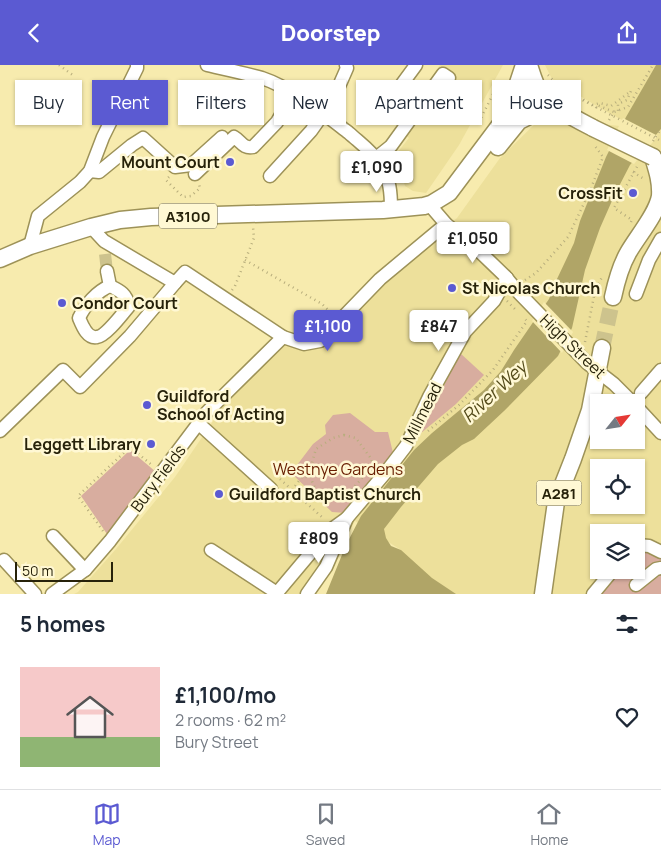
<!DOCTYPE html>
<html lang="en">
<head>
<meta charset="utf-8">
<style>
  :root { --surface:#fff; --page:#f2f2f3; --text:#1f2937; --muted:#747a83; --line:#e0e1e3; --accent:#5b5ad2 }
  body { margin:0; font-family:Manrope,sans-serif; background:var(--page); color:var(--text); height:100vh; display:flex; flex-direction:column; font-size:19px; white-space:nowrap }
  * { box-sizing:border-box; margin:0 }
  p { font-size:16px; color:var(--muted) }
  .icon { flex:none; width:28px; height:28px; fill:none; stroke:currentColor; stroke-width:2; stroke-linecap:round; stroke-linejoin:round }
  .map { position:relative; height:529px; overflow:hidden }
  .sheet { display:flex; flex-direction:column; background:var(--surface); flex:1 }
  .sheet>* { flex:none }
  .guide { position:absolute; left:15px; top:15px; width:631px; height:45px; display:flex; gap:10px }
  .needle { width:32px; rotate:60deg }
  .fabs { position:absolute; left:590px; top:329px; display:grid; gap:10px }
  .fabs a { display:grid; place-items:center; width:55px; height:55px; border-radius:0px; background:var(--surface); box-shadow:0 1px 4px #0004; font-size:25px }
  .scale { position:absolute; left:15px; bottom:12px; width:98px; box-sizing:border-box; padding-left:5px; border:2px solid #27220a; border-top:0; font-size:14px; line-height:18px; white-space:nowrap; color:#27220a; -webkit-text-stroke:4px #fff8d4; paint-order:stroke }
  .price { position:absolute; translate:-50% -42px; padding:0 11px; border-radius:5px; background:#fff; color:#222; font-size:16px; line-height:32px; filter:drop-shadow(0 1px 2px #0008) }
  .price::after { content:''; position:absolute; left:50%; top:30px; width:15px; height:11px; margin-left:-8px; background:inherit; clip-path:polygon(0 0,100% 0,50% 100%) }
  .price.active { background:var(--accent); color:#fff }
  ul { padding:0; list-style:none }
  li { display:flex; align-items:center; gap:15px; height:125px; padding:0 20px }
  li+li { border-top:1px solid var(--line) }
  li span { display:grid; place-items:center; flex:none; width:140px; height:100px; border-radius:0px; color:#555 }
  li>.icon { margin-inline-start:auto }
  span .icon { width:60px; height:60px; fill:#fffc; stroke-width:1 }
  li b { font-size:21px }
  h2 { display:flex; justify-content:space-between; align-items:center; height:60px; padding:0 20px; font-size:21px }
  .chip { padding:0 18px; border-radius:0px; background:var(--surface); box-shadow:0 1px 4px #0004; font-size:18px; line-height:45px }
  .chip.active { background:var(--accent); color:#fff }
  header { display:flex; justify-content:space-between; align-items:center; height:65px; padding:0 20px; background:var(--accent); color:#fff; font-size:22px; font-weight:800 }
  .tab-bar { display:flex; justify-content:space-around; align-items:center; height:70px; border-top:1px solid var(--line); background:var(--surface); font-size:14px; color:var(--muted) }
  .tab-bar a { display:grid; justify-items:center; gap:2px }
  .tab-bar .active { color:var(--accent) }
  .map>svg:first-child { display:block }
  .built { fill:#ede09b; fill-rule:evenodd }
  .green { fill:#d8ad9f }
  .water { fill:#b0a567 }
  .pier { fill:#f7ebae }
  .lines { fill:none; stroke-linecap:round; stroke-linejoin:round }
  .minor-tunnel { stroke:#cdc38d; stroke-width:12; stroke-dasharray:12 6; stroke-linecap:butt }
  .major-tunnel { stroke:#cdc38d; stroke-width:16; stroke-dasharray:16 8; stroke-linecap:butt }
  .minor-casing { stroke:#9d9258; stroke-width:15 }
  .major-casing { stroke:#9d9258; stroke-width:19 }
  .path { stroke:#b7ad7c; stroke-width:2.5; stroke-dasharray:1 4; stroke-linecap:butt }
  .minor { stroke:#fff; stroke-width:12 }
  .major { stroke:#fff; stroke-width:16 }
  .major-bridge-casing { stroke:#9d9258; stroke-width:19; stroke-linecap:butt }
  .path-bridge { stroke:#b7ad7c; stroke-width:2.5; stroke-dasharray:1 4; stroke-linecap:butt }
  .major-bridge { stroke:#fff; stroke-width:16 }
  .poi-dot { fill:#5b5ad2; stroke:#fff8d4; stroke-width:2 }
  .labels { text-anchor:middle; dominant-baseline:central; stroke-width:5; stroke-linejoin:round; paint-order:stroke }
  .shield { fill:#fff8d4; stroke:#686247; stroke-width:1 }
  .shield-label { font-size:15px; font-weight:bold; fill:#27220a }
  .poi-label { font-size:16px; font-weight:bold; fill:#27220a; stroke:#fff8d4; text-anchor:start }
  .street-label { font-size:16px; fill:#27220a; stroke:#fff8d4 }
  .park-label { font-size:16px; fill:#681d00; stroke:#fff8d4 }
  .water-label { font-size:18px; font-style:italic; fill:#544b1b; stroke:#fff8d4 }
</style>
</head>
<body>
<header><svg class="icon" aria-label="back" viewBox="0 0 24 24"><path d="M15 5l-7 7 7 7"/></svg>Doorstep<svg class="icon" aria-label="share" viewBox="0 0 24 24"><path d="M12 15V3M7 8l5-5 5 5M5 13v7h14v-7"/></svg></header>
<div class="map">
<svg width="661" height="529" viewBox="0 0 661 529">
  <rect width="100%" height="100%" fill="#f7ebae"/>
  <g class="built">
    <polygon points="440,0 503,0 459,80 426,128 413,126 405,121 401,108 389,98 409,73 397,64"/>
    <polygon points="545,0 656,0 624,56 600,43 552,14"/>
    <path d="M541,53L660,65L661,64V529H385L401,485L355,456L314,529H74L78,527L116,484L175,412L243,312L281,281L313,275L457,153L500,93ZM599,338H636V375H599ZM599,402H636V440H599ZM599,468H636V505H599Z"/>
  </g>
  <g class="green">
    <polygon points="460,288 484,310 456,339 421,368"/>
    <polygon points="350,348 375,367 388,367 394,392 347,448 332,447 291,408 313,379 326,369 325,360 333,350"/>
    <polygon points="130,385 156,407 107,469 81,431"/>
    <polygon points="642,483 661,492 661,529 599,529 618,505 636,505 636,486"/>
  </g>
  <polygon class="water" points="656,0 661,0 661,64 630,100 615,129 600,163 585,205 572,263 558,291 504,346 474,374 462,380 438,399 401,442 384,464 386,473 391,481 401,485 432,513 456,529 326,529 346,480 361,451 414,385 432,368 484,325 501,306 514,285 549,234 557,214 574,178 580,156 606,92 626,52"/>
  <g class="pier">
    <polygon points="623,53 658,71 634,99 607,85"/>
    <polygon points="544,237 573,267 562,288 532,256"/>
  </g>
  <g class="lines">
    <polyline class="minor-tunnel" points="105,189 107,206"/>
    <polyline class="major-tunnel" points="602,283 613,232"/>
    <defs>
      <g id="minor">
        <path d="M207,0C225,4 244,8 262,13C292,23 324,49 349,68C360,78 373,87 381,100C390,114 391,128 391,144"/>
        <polyline points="391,34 416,0"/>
        <polyline points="323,48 336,28 347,3 346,0"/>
        <polyline points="376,93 391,81 443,9 449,13"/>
        <polyline points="90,106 99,107 132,80 143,73 175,102 191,100 222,72"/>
        <path d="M195,109L234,72C241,76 243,84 253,82L277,57L293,29"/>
        <polyline points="270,111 311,66 323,49"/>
        <polyline points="431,139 434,145 446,159 479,186 505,211 519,228 587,298 614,319 633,338"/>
        <polyline points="91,162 104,176 175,218 185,207 283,272 304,279 320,276 380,214 446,159"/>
        <polyline points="30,181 38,151 80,117 90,106 103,72 137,3 137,0"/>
        <polyline points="107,206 110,221"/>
        <path d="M110,221C121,226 126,229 129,241C123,248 106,271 97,272C87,274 82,260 79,253C85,240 97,226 110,221Z"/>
        <polyline points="636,229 649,195 661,174"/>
        <polyline points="641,328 661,305"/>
        <polyline points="636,341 661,368"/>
        <polyline points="198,358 271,424"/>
        <polyline points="0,366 63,305 80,322 130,271 175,218"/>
        <polyline points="53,471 85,505"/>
        <polyline points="636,481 638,480 649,481 661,487"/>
        <polyline points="211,485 277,528"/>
        <polyline points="4,495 35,529"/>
        <polyline points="636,520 656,504 661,503"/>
        <polyline points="52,529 85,505 110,476 207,347 283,272"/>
        <polyline points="276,529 329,466 347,453"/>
        <polyline points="307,529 326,502 347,453 386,407 406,381 429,332 465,267 494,236 507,213"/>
        <polyline points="593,529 613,505"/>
      </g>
      <g id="major">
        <path d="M529,0C532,9 535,21 541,29C550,41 580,56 593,63"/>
        <polyline points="498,82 519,56 533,49 569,50"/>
        <polyline points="0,194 30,181 91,162 120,155 151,152 383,145 424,141 431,139 449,128 500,60 514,30 524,0"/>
        <path d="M613,232C616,218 620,202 628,188C637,172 657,149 660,131C661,117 657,105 653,92"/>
        <polyline points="543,529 556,437 573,394 590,345 602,283"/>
      </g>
    </defs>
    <use href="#minor" class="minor-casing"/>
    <use href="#major" class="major-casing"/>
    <g class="path">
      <polyline points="59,0 74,11"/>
      <polyline points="548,10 562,24"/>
      <polyline points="561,24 566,25 593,40 600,38 611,41 631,26 627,35 618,39 618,46"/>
      <polyline points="596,43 597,40 614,47"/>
      <polyline points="609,55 614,47 628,42 653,0"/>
      <polyline points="479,57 499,17"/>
      <polyline points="653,76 661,64"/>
      <polyline points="633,107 644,114"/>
      <polyline points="169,112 166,115 183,132 191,131 200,123 199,119"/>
      <polyline points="631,157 632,155 614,143 638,100"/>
      <polyline points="245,195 322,239 331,248"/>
      <polyline points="525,215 536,208 568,172 590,126 603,92 595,81"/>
      <polyline points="232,225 235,221 254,173 253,162"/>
      <polyline points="507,236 517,246"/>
      <polyline points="585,277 595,226 602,212"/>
      <polyline points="428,366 459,340 493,305 527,256 525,254"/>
      <path d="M344,370L356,373L372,395C366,412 351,428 334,435C329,432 320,429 316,424C307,412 312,397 316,384L333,373Z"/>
      <polyline points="280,414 324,454"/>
      <polyline points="292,425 302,412 311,412"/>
      <polyline points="103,466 78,431 130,382 153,401"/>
    </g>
    <use href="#minor" class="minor"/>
    <use href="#major" class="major"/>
    <defs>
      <polyline id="major-bridge" points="593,63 653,92"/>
    </defs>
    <use href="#major-bridge" class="major-bridge-casing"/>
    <polyline class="path-bridge" points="565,26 661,76"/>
    <use href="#major-bridge" class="major-bridge"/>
  </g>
  <g class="poi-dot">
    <circle cx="230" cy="97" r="5"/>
    <circle cx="633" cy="128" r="5"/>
    <circle cx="452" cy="223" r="5"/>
    <circle cx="62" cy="238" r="5"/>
    <circle cx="147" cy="340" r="5"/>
    <circle cx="151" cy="379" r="5"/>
    <circle cx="219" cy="429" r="5"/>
  </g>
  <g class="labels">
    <g class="shield">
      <rect x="159" y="138.5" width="58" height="25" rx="4"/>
      <rect x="536.5" y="415.5" width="45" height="25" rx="4"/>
    </g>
    <g class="shield-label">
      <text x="188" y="151">A3100</text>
      <text x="559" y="428">A281</text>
    </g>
    <g class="poi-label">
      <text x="220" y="97" text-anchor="end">Mount Court</text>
      <text x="623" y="128" text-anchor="end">CrossFit</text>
      <text x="462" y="223">St Nicolas Church</text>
      <text x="72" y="238">Condor Court</text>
      <text x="157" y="331">Guildford<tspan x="157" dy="18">School of Acting</tspan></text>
      <text x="141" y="379" text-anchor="end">Leggett Library</text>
      <text x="229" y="429">Guildford Baptist Church</text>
    </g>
    <g class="street-label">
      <text transform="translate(573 281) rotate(44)">High Street</text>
      <text transform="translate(422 348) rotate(-63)">Millmead</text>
      <text transform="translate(158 413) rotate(-53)">Bury Fields</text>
    </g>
    <g class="park-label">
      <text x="338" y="404">Westnye Gardens</text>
    </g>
    <g class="water-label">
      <text transform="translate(494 326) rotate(-43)">River Wey</text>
    </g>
  </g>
</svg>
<div class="fabs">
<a><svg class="needle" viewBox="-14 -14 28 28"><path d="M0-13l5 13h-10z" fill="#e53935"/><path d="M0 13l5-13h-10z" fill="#747a83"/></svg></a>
<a><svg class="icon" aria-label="locate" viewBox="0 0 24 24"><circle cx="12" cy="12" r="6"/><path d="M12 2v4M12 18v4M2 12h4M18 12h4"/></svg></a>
<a><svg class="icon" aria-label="layers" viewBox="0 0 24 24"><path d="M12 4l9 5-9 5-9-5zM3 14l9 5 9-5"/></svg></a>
</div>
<div class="scale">50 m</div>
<b class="price" style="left:377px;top:128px">£1,090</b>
<b class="price" style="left:473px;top:199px">£1,050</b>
<b class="price active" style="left:328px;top:287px">£1,100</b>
<b class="price" style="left:439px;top:287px">£847</b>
<b class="price" style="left:319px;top:499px">£809</b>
<div class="guide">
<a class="chip">Buy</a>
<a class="chip active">Rent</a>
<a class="chip">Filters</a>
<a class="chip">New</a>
<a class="chip">Apartment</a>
<a class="chip">House</a>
</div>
</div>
<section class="sheet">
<h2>5 homes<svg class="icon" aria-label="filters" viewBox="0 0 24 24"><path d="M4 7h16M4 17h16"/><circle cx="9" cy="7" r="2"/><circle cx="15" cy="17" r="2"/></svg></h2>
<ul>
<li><span style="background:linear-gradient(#f6c9c9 70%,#8fb573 0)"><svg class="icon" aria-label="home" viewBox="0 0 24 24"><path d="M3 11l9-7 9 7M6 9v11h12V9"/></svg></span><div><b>£1,100/mo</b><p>2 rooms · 62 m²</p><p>Bury Street</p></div><svg class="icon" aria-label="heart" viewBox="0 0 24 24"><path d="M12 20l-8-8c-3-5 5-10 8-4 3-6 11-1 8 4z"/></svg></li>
</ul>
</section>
<nav class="tab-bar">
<a class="active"><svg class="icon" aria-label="map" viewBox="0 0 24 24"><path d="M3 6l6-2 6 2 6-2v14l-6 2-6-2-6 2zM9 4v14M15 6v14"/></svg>Map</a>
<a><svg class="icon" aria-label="saved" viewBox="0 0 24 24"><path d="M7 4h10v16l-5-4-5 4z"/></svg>Saved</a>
<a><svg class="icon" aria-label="home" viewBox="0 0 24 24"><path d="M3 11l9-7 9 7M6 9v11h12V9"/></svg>Home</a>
</nav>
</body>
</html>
